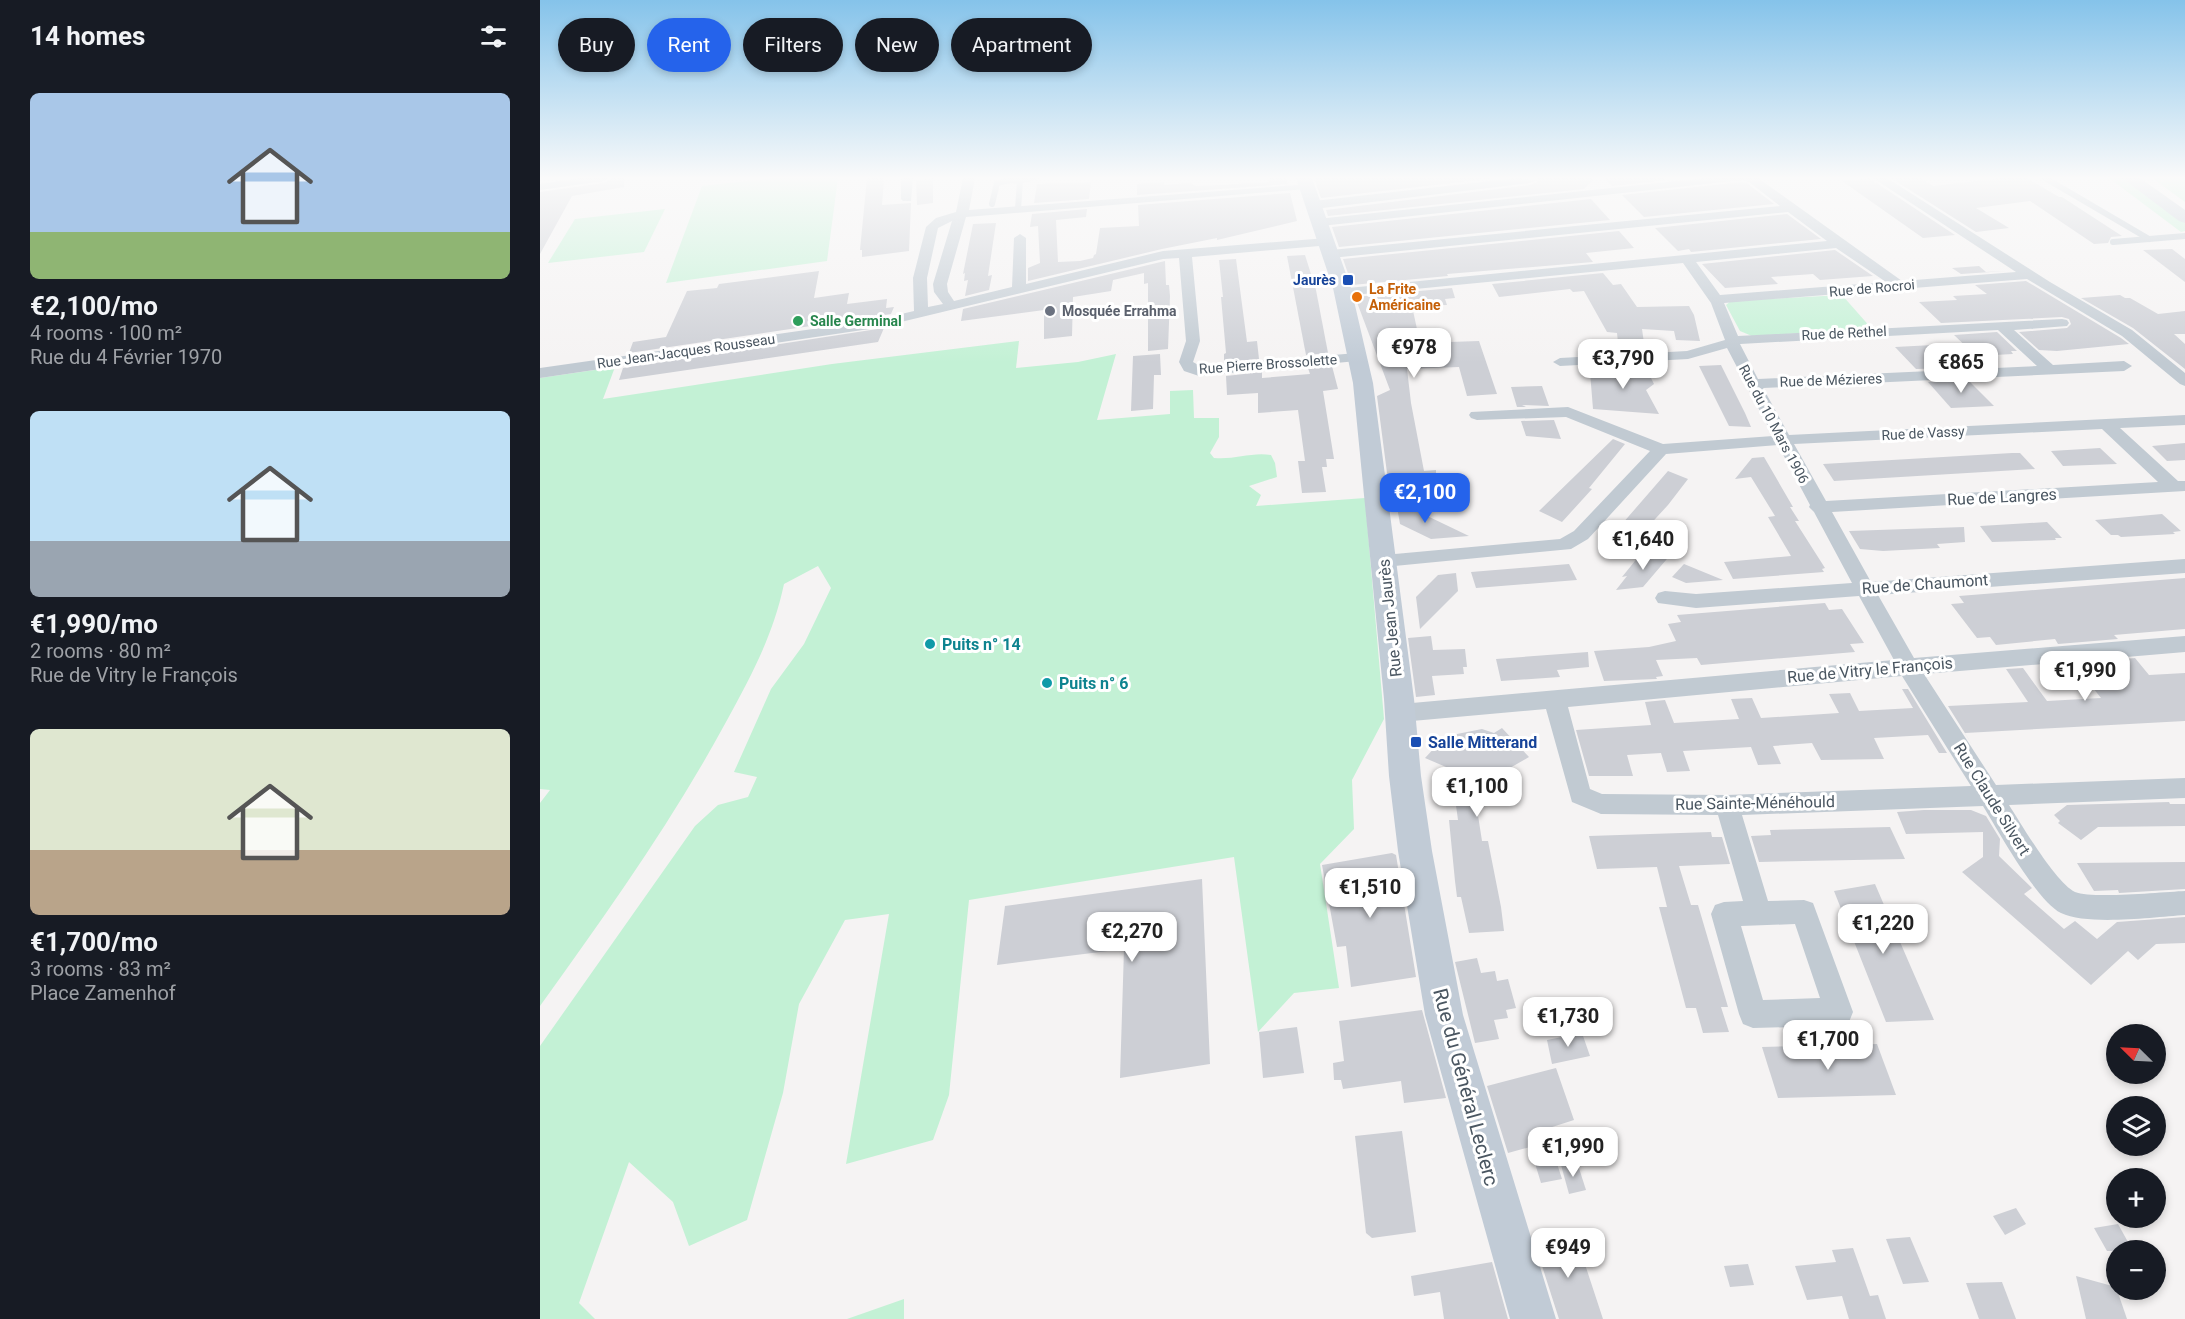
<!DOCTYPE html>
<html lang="en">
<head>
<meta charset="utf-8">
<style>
  :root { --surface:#171b24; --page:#20242c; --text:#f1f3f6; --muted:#9ea1a6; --accent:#2563eb }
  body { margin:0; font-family:Roboto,sans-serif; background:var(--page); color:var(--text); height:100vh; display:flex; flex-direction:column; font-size:22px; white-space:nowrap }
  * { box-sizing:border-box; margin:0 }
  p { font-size:20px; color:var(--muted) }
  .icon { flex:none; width:33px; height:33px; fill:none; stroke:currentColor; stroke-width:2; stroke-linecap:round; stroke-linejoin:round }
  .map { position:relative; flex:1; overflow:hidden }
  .panel { display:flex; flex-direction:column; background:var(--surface); width:540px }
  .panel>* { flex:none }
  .top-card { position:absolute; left:18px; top:18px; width:570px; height:54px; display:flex; gap:12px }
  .needle { width:39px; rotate:294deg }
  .controls { position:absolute; left:1566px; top:1024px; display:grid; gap:12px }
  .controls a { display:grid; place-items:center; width:60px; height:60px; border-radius:50%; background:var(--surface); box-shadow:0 3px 9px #0003; font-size:30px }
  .price { position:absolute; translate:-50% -51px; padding:0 14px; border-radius:12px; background:#fff; color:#222; font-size:20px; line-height:39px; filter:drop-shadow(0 2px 3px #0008) }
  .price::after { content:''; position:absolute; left:50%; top:36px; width:18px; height:14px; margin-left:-9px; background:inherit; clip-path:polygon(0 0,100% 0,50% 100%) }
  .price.selected { background:var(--accent); color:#fff }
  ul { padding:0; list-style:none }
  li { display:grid; align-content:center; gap:12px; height:318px; padding:0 30px }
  li span { display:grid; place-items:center; height:186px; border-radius:9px; color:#555 }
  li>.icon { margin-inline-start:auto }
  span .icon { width:108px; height:108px; fill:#fffc; stroke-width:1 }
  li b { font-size:26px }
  h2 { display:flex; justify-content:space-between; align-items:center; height:72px; padding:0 30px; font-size:26px }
  .chip { padding:0 21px; border-radius:27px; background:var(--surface); box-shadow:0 3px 9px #0003; font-size:21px; line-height:54px }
  .chip.selected { background:var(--accent); color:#fff }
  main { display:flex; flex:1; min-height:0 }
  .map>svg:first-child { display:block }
  .green { fill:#c3f1d5 }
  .building { fill:#cdcfd5 }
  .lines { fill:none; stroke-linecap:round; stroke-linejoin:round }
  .lane { stroke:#c1cad2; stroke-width:6 }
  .street { fill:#c1cad2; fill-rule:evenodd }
  .secondary { fill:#c1cbd6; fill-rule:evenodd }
  .transit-dot { fill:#1a4fb4; stroke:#fff; stroke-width:2 }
  .food-dot { fill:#e8710a; stroke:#fff; stroke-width:2 }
  .worship-dot { fill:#6b7280; stroke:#fff; stroke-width:2 }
  .leisure-dot { fill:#2e9e5b; stroke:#fff; stroke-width:2 }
  .culture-dot { fill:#0f9aa8; stroke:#fff; stroke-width:2 }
  .labels { text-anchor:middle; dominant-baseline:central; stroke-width:6; stroke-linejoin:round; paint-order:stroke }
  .far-transit-label { font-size:14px; font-weight:bold; fill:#164399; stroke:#fff; text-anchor:end }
  .far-street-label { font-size:14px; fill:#4a5661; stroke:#fff }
  .far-food-label { font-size:14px; font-weight:bold; fill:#c56008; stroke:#fff; text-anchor:start }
  .far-worship-label { font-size:14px; font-weight:bold; fill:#5b616d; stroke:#fff; text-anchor:start }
  .far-leisure-label { font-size:14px; font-weight:bold; fill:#27864d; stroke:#fff; text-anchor:start }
  .street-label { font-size:16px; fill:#4a5661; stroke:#fff }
  .culture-label { font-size:16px; font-weight:bold; fill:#0d838f; stroke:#fff; text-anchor:start }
  .transit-label { font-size:16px; font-weight:bold; fill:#164399; stroke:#fff; text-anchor:start }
  .near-street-label { font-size:20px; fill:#4a5661; stroke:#fff }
</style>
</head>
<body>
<main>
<section class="panel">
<h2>14 homes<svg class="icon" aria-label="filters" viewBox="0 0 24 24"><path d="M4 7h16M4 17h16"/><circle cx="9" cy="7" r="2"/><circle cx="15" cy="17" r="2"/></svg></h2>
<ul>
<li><span style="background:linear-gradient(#a9c7e8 75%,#8fb573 0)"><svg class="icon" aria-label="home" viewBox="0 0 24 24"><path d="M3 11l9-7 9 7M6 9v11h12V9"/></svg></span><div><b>€2,100/mo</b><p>4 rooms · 100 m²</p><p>Rue du 4 Février 1970</p></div></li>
<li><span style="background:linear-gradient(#bfe0f5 70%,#9aa5b1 0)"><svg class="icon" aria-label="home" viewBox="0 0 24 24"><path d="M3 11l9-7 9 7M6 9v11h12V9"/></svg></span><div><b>€1,990/mo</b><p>2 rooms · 80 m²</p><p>Rue de Vitry le François</p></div></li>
<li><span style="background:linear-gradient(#dfe7d0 65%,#b9a48a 0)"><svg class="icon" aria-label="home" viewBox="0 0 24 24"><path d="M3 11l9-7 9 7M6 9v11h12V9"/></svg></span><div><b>€1,700/mo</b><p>3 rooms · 83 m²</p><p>Place Zamenhof</p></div></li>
</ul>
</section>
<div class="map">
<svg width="1645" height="1319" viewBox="0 0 1645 1319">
  <rect width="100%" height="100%" fill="#f5f3f3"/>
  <g class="green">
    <polygon points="232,178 298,178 287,261 126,283 162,186"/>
    <polygon points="1569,178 1584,178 1645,223 1645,231 1641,232"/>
    <polygon points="1612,178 1645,178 1645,202"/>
    <polygon points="125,209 104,252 8,263 35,219"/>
    <polygon points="1302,295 1332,329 1212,336 1200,331 1186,305 1191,301"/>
    <path d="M479,341L476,368L538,362L576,354L557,420L630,414V391L653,390L654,418H679V437L670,453L674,458C694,460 711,452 731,455L735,463L737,477L709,486L721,495L716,506L825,498L844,719L812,780L814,829L780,864L799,988L754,993L718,1032L694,857L429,900L409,1095L393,1140L306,1164L349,914L305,920L259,1004L243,1093L207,1220L149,1246L133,1202L89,1162L39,1303L55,1319H0V1046L155,826L178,805L208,797L217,777L194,772L231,689L264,644L291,588L278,566L244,584C233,636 211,676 186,722C132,822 66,914 0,1006V803L10,790L0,789V378L75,367L63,399L292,364Z"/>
    <polygon points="364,1299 364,1319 307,1319"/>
  </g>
  <g class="building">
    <polygon points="72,178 84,178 84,187 32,196 0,254 0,192 64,183"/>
    <polygon points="327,178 344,178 342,205 371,203 369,251 322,257 322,250 320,250"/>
    <polygon points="393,178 393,203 377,205 376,180"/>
    <polygon points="728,178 746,178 748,184 597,195 597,184 624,182 624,185 650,183 656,186 680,185 729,182"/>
    <polygon points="774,178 956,178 781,198"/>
    <polygon points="997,178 1055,178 1044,189 788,216 786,210 990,185 997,182"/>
    <polygon points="1064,178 1126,178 1128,180 1072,186"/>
    <polygon points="1331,178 1332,180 1415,235 1383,238 1302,181"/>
    <polygon points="1351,178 1381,178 1393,186 1460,178 1487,178 1519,197 1522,197 1582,236 1571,237 1568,243 1554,244 1490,201 1436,208 1469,228 1436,232"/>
    <polygon points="551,182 549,199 494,203 497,184"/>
    <polygon points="1202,182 1208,184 1234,204 1104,217 1082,195"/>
    <polygon points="750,193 757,221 677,240 677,238 622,249 488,281 488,268 500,263 498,226 490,227 492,214 547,209 546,217 516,220 518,262 540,261 553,258 554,255 556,254 560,228 599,226 598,205"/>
    <polygon points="1051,199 1070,220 799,247 792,227"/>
    <polygon points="1247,214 1281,239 1151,252 1149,249 1138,251 1115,228"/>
    <polygon points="456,223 448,276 452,275 449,290 425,296 428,280 424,281 425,273 423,274 433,224"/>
    <polygon points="1079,231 1094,248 1046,253 1053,262 907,274 908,276 812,285 803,259"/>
    <polygon points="1632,249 1645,259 1645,282 1603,250"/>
    <polygon points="1295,250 1333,276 1280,280 1273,274 1231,277 1238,284 1185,288 1162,264"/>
    <polygon points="765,255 776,290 788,353 766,355 747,256"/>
    <polygon points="696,259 707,342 717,341 719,359 684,362 684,354 686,353 681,297 683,297 679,260"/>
    <polygon points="625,261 626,285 629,285 630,296 628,349 608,351 608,283 604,284 604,273 573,280 571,291 533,297 532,336 504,339 504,310 421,321 423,309"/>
    <polygon points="1439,266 1446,272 1466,271 1421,274 1412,268"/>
    <polygon points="279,271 274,298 309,293 307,304 347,299 346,308 354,307 351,314 89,353 93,342 126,337 147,291 177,288 179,284"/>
    <polygon points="1063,273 1073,285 1081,284 1097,307 1149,306 1154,315 1160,341 1136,340 1134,331 1102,329 1104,343 1093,343 1098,351 1079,352 1077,333 1067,332 1044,291 1033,292 1030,289 959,297 952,284"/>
    <polygon points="1486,281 1581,338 1589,344 1517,351 1499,350 1479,332 1527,328 1531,324 1529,319 1522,317 1401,323 1379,302 1417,300 1413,296 1447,294 1435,285"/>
    <polygon points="912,288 915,298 905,299 907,305 872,306 880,343 939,341 957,394 927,396 919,367 867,369 871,403 884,471 896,470 896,492 850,496 837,396 850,390 815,297"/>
    <polygon points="1580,295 1585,298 1590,298 1618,314 1645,311 1645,334 1634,334 1645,344 1645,369 1593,328 1541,298"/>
    <polygon points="344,328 338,342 79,380 83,368"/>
    <polygon points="1457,332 1477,351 1471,351 1473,354 1436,356 1414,335"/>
    <polygon points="1393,345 1416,368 1376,369 1355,347"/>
    <polygon points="620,354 621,375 614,375 613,409 591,411 593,356"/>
    <polygon points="1104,364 1114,384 1106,390 1119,414 1053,409 1050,372 1081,372 1080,365"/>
    <polygon points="1181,365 1205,413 1211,427 1189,426 1159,366"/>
    <polygon points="792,366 798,389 783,391 794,459 786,459 787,467 782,467 786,492 762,493 758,461 765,461 758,410 718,413 718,393 687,395 686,376 722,372 722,378 770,374 768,368"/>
    <polygon points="1429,381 1454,406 1411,408 1388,382"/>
    <polygon points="1002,386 1009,406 982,405 986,407 977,407 971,387"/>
    <polygon points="1014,420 1021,439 986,436 981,421"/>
    <polygon points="1073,439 1085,444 1049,488 1052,489 1022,522 999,511"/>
    <polygon points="1645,443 1645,460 1627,461 1612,446"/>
    <polygon points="1560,448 1577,464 1523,466 1511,451"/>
    <polygon points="1472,453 1480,453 1495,469 1294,481 1283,464"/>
    <polygon points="1224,457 1253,507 1250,507 1259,521 1255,521 1285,568 1282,569 1284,572 1193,579 1184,562 1251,556 1228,517 1235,516 1211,477 1195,479 1212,458"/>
    <polygon points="1128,471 1148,479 1128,505 1081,556 1071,531 1079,522 1082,524"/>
    <polygon points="856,501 929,536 891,539 860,524"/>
    <polygon points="1622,514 1641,531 1633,532 1635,534 1581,537 1578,535 1571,535 1555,520"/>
    <polygon points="1507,522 1522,538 1515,538 1516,540 1452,542 1440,526"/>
    <polygon points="1424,527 1425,542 1397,544 1400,548 1343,551 1320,549 1309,531"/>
    <polygon points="1132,553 1103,587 1076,590 1087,576 1082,577 1099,556"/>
    <polygon points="1029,564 1037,580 936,588 931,572"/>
    <polygon points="1144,564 1183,580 1146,583 1132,577"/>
    <polygon points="916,573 918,591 880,629 876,597 898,575"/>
    <polygon points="1645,578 1645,629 1574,635 1578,639 1518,644 1515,639 1456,645 1450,637 1437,638 1411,604 1424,603 1419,596"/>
    <polygon points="1285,603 1289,610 1302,609 1324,643 1310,644 1315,652 1161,665 1157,658 1116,660 1123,676 1116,677 1117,679 1064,681 1054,651 1109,647 1136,641 1128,624 1141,622 1137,615"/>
    <polygon points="891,636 893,650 925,649 927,667 923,667 924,674 892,676 895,695 876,697 868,638"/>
    <polygon points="1048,652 1049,667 1017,670 1020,677 961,681 956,659"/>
    <polygon points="1595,658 1609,675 1645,673 1645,721 1425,733 1433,746 1408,706 1488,702 1466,669 1483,668 1507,701 1561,698 1534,664"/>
    <polygon points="1362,689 1368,689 1407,753 1399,753 1388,735 1334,738 1344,759 1281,760 1272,743 1233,746 1241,764 1218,765 1211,747 1143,751 1150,771 1127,772 1121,753 1087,755 1093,776 1049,776 1036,730 1111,725 1105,702 1125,700 1134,723 1199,719 1191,699 1212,698 1221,718 1299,713 1289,694 1310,693 1319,711 1373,708"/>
    <polygon points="962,728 989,757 963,772 974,785 937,809 942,841 948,841 961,907 964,931 929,933 921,897 917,897 915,881 909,820 918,820 914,791 934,779 885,758 898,744 917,734 942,729 954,733"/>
    <polygon points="1629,802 1630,804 1645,804 1645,826 1558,827 1541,840 1518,823 1520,821 1514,815 1527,805"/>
    <polygon points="1384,810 1431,810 1446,816 1460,839 1459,856 1492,888 1484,894 1524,929 1535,921 1557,939 1577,922 1645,917 1645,943 1616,944 1598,960 1588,951 1551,985 1422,872 1443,857 1443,832 1366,834 1357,812"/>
    <polygon points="1350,827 1365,859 1219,862 1211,836 1231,835 1230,830"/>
    <polygon points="1171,832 1172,837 1182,837 1190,864 1139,866 1151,905 1158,905 1188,1007 1181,1007 1189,1032 1163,1033 1156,1008 1146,1008 1119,907 1127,907 1117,867 1057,869 1049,836"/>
    <polygon points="852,853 856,855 876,977 811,987 806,946 797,947 782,865"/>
    <polygon points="1645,862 1645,889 1579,893 1578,890 1554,891 1537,863"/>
    <polygon points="662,879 670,1064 580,1078 584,949 457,965 465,906"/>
    <polygon points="1335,884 1370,965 1394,1020 1346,1022 1294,891"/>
    <polygon points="937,958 941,973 955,971 957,981 968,979 976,1008 966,1010 968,1018 954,1020 959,1039 935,1043 915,962"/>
    <polygon points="882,1010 906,1098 864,1103 861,1081 803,1089 801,1080 794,1080 793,1063 804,1061 799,1021"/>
    <polygon points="757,1027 764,1073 723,1078 719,1032"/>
    <polygon points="1042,1033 1050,1056 1012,1064 1007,1040"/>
    <polygon points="1337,1044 1356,1095 1238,1098 1222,1047"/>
    <polygon points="1016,1068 1034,1120 1006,1129 1022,1179 1001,1183 990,1147 968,1153 947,1086"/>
    <polygon points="862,1131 876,1232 832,1238 826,1233 815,1136"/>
    <polygon points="1037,1162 1046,1190 1029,1194 1021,1165"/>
    <polygon points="1476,1208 1486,1224 1465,1235 1453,1216"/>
    <polygon points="1578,1224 1593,1251 1567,1251 1554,1228"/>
    <polygon points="1021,1236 1023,1241 1036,1237 1063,1319 1019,1319 995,1244"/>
    <polygon points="1370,1237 1389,1282 1363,1284 1346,1239"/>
    <polygon points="1313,1248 1330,1296 1338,1295 1346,1319 1309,1319 1302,1296 1267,1300 1255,1266 1296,1262 1292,1250"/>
    <polygon points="952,1262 968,1319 904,1319 900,1292 874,1296 871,1276"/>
    <polygon points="1208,1264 1214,1285 1190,1287 1184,1266"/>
    <polygon points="1536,1276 1576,1287 1587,1319 1546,1319"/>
    <polygon points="1462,1282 1476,1319 1439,1319 1426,1283"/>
  </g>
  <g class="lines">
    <g class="lane">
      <polyline points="1505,178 1609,239"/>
      <polyline points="452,204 457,183 470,180 480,181 478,209"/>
      <polyline points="1573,242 1645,236"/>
    </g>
    <g class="street">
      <polygon points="39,178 70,178 64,181 0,190 0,184"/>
      <polygon points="361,178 373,178 371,201 363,201 361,199"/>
      <path d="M423,178H435L429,210L771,184V188L767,189L426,217L407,284L408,292L414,301L472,287L474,238L480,234L486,238V284L623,251L787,238L793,242L791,245L652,257L660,341L653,362L660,366L817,353L824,357L817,361L659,376L644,371L639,362L646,341L639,258L623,259L336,328L0,378V368L336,320L374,311L373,278L386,227L396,218L416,212ZM412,221L393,284L394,292L403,304L388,307L387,278L398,228Z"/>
      <polygon points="502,178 480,184 474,181 478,178"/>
      <polygon points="977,178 996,180 990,183 774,209 768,205 774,201"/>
      <path d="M1165,178H1218L1362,281L1476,272L1333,178H1347L1510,282L1592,330L1645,373V386L1640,384L1582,336L1487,279L1184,303L1198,336L1522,319L1527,320L1529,323L1527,326L1474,330L1513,365L1584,361L1592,366L1584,371L1223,388L1249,435L1645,415V425L1580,428L1638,481H1645V491L1292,512L1331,582L1645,559V573L1338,595L1374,658L1645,636V652L1384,674L1456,785L1645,778V798L1469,805C1481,824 1516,883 1535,892C1553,899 1622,892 1645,891V915C1614,917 1548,926 1521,913C1496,900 1459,832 1443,806L1202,815L1228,901L1264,900L1273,903L1313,1012L1309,1022L1299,1026L1213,1028L1203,1024L1199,1014L1171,914L1175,905L1184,902L1203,901L1178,815L1061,814L1032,802L1006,709L861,722L853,719L850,713L853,707L861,704L1354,660L1319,596L1156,608L1118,603L1115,598L1118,593L1125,591L1156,594L1312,583L1274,512L1269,507L1270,505L1238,445L1126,454L1048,539L1031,549L844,567L837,566L834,561L837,556L844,555L1020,539L1034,531L1110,451L1026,417L937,420L931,418L929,415L931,412L1028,407L1123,444L1233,436L1187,348L1148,359L1020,366L1013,362L1020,358L1147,351L1185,340L1171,303L1143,263L803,296L798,295L796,292L798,289L1287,241L1248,212L791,258L785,254L791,250L1240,206L1209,182L1202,180L781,226L777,225V219ZM1296,248L1346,282L1180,295L1156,262ZM1458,330L1497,366L1218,379L1200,344ZM1562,429L1618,482L1286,501L1254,444ZM1362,676L1431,786L1187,795L1062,794L1050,789L1028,707ZM1255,924L1280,998L1223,1000L1201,926Z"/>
    </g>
    <g class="secondary">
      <polygon points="756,178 772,178 811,288 833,383 874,699 881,776 892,851 923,1015 1016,1319 970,1319 885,1015 858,851 849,776 844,699 813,383 793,288"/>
      <polygon points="1582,178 1600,178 1645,210 1645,223 1639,221"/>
    </g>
  </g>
  <linearGradient id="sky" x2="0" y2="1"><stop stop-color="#85c3ea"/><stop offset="0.49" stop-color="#fafafa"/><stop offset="1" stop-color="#fafafa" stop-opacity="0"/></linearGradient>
  <rect width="1645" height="363" fill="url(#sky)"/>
  <g class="transit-dot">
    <rect x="802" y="274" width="12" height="12" rx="3"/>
    <rect x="870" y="736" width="12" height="12" rx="3"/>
  </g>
  <circle class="food-dot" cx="817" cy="297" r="6"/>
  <circle class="worship-dot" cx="510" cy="311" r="6"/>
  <circle class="leisure-dot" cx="258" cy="321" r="6"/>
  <g class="culture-dot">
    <circle cx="390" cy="644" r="6"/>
    <circle cx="507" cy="683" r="6"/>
  </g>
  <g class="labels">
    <g class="far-transit-label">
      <text x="796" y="280">Jaurès</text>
    </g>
    <g class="far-street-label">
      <text transform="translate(1332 288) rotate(-5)">Rue de Rocroi</text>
      <text transform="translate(1304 333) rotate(-3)">Rue de Rethel</text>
      <text transform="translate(146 351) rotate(-8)">Rue Jean-Jacques Rousseau</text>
      <text transform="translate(728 364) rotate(-4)">Rue Pierre Brossolette</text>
      <text transform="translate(1291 380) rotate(-2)">Rue de Mézieres</text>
      <text transform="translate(1234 424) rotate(62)">Rue du 10 Mars 1906</text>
      <text transform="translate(1383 433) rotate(-3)">Rue de Vassy</text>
    </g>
    <g class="far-food-label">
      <text x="829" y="289">La Frite<tspan x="829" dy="16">Américaine</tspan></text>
    </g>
    <g class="far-worship-label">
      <text x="522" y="311">Mosquée Errahma</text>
    </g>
    <g class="far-leisure-label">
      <text x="270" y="321">Salle Germinal</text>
    </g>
    <g class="street-label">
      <text transform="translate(1462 497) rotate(-3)">Rue de Langres</text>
      <text transform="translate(1385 584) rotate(-4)">Rue de Chaumont</text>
      <text transform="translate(850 618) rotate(-96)">Rue Jean Jaurès</text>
      <text transform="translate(1330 670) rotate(-5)">Rue de Vitry le François</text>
      <text transform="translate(1452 799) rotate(58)">Rue Claude Silvert</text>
      <text transform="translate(1215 803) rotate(-1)">Rue Sainte-Ménéhould</text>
    </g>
    <g class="culture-label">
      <text x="402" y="644">Puits n° 14</text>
      <text x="519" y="683">Puits n° 6</text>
    </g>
    <g class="transit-label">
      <text x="888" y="742">Salle Mitterand</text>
    </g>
    <g class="near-street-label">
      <text transform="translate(926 1087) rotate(75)">Rue du Général Leclerc</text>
    </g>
  </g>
</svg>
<div class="controls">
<a><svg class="needle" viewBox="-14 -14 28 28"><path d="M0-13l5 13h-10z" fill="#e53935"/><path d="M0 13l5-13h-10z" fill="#9ea1a6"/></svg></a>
<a><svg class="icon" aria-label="layers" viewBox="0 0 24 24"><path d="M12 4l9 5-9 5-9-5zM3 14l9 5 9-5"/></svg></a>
<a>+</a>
<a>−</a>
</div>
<b class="price" style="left:874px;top:379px">€978</b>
<b class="price" style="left:1083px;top:390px">€3,790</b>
<b class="price" style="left:1421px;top:394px">€865</b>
<b class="price selected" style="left:885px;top:524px">€2,100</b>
<b class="price" style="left:1103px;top:571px">€1,640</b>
<b class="price" style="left:1545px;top:702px">€1,990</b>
<b class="price" style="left:937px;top:818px">€1,100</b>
<b class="price" style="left:830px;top:919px">€1,510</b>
<b class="price" style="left:1343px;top:955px">€1,220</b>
<b class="price" style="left:592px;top:963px">€2,270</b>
<b class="price" style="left:1028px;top:1048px">€1,730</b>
<b class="price" style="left:1288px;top:1071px">€1,700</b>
<b class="price" style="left:1033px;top:1178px">€1,990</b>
<b class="price" style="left:1028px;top:1279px">€949</b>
<div class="top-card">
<a class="chip">Buy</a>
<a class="chip selected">Rent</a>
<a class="chip">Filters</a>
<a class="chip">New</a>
<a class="chip">Apartment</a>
</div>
</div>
</main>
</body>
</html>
